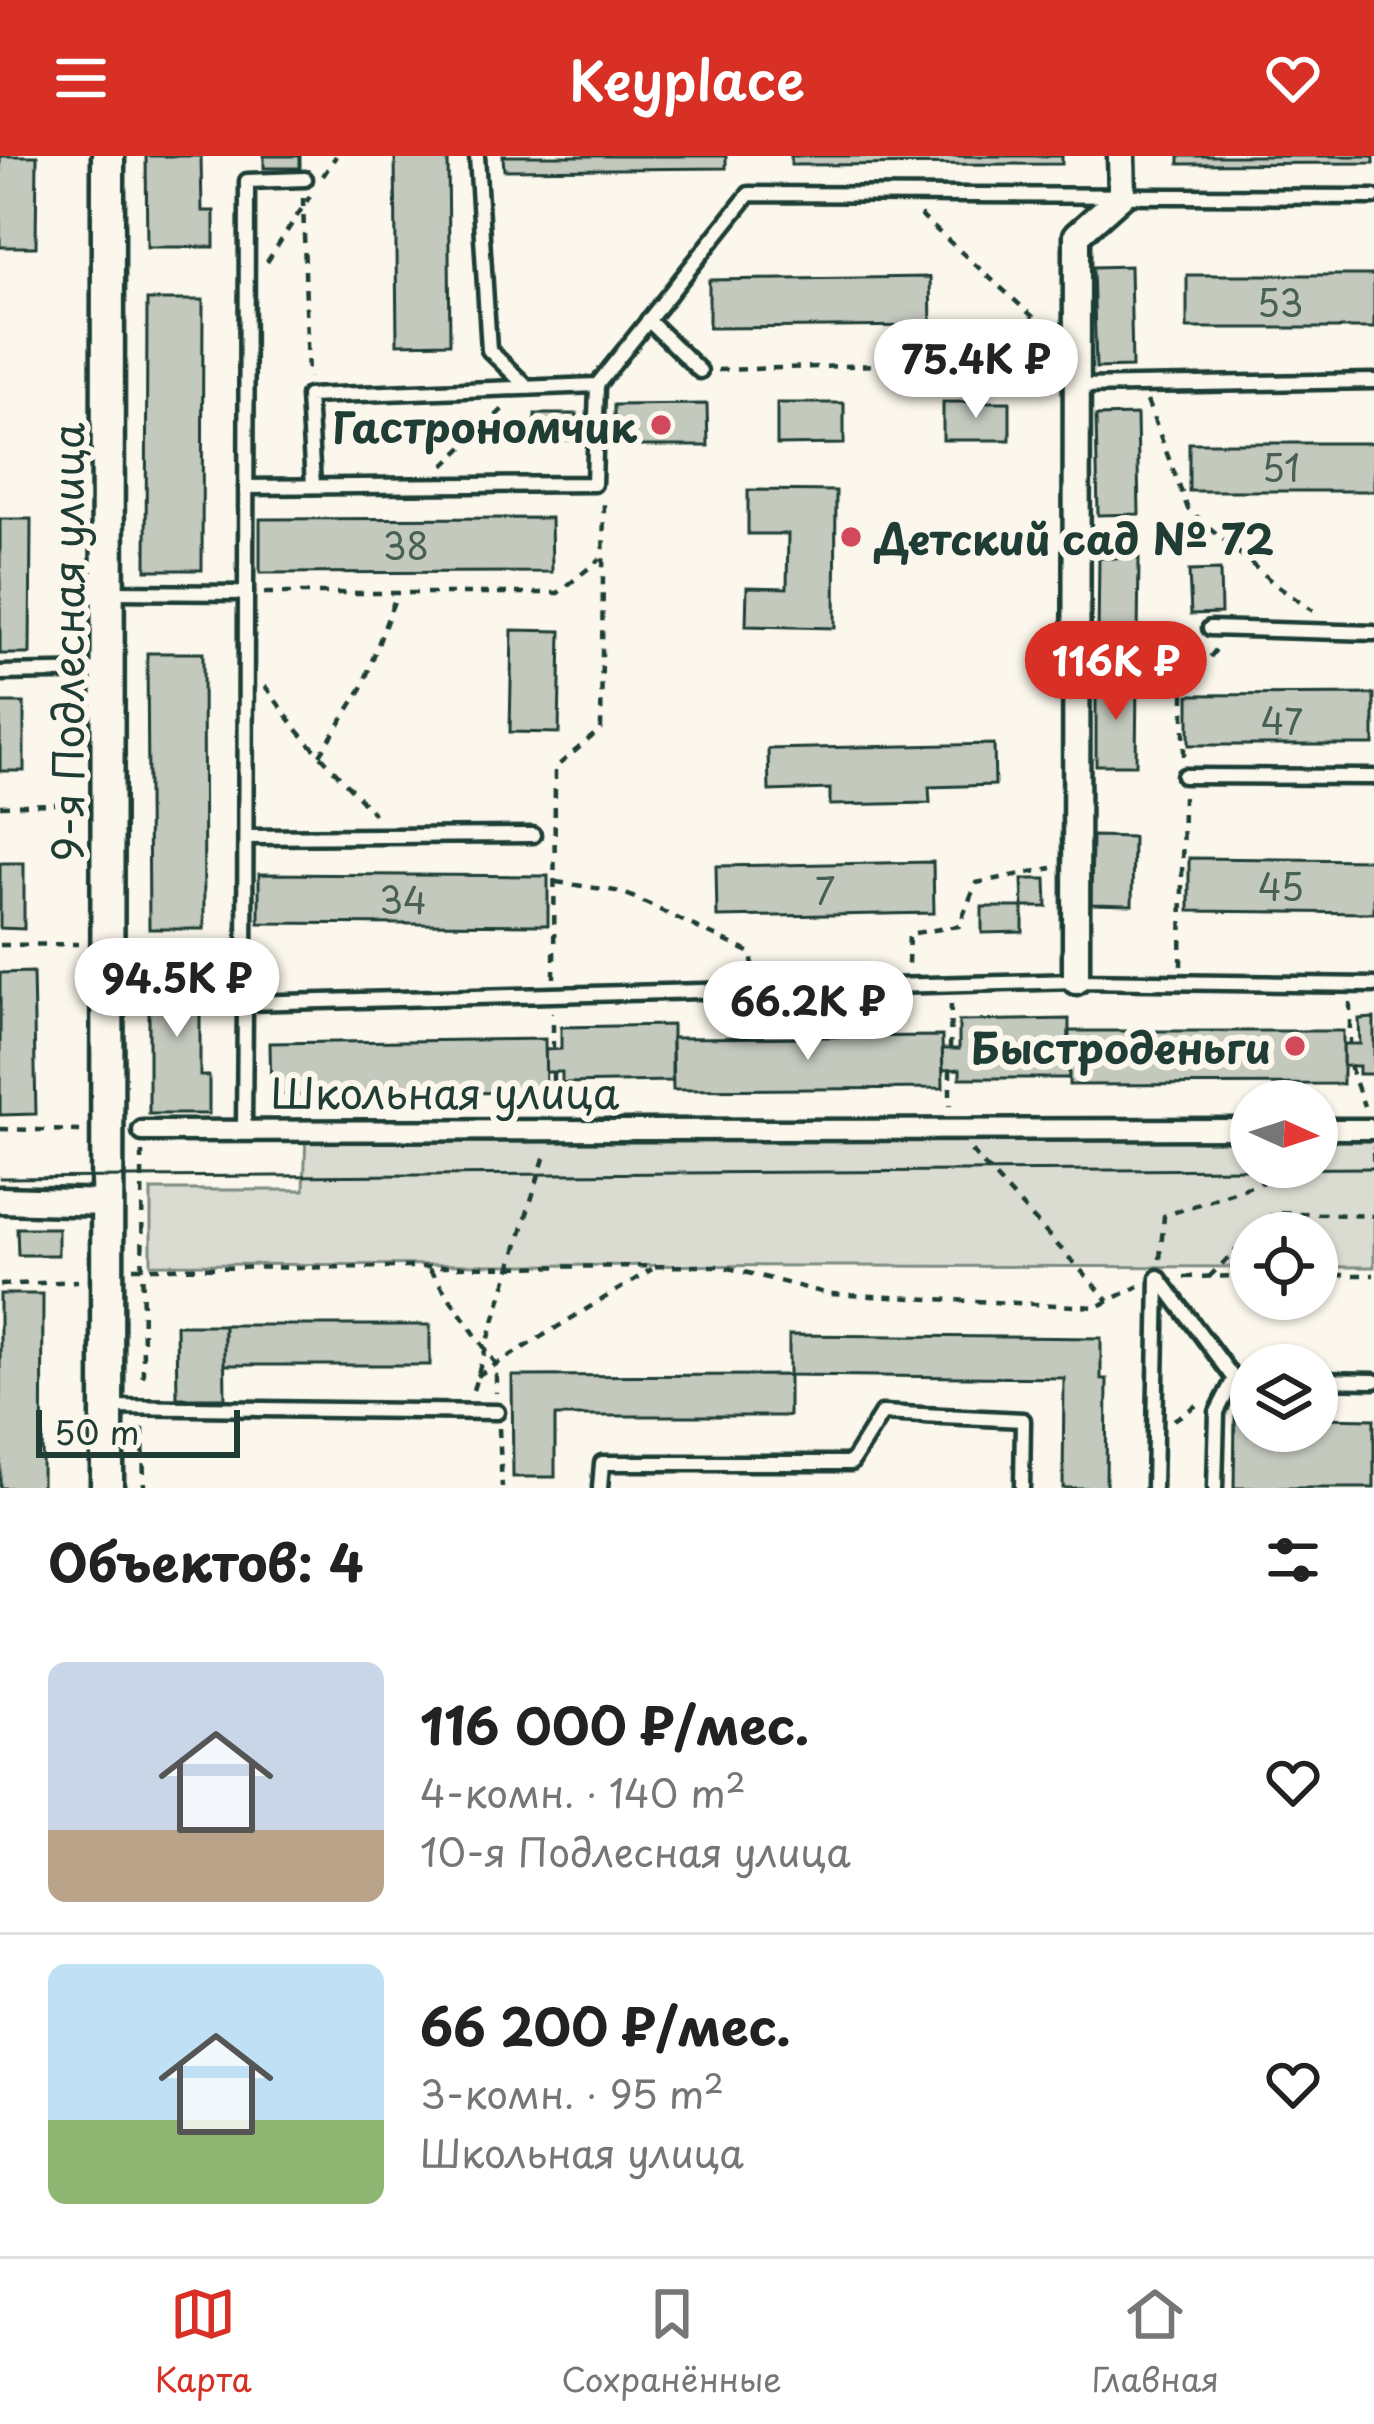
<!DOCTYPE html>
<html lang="ru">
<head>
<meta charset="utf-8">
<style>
  :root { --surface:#fff; --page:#f6f6f6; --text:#222; --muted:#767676; --line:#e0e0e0; --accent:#d93025 }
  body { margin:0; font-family:"Playpen Sans",sans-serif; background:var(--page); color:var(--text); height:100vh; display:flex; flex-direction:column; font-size:45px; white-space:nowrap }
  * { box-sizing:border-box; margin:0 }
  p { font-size:39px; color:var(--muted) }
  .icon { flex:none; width:66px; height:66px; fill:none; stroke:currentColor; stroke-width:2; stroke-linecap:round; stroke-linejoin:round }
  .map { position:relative; height:1332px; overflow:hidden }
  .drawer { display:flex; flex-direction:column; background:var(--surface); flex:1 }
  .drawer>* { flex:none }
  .needle { width:78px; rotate:93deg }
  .controls { position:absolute; left:1230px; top:924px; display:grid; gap:24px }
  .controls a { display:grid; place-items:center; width:108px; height:108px; border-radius:50%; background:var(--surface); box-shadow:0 3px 9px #0004; font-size:60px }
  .scale { position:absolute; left:36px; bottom:30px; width:204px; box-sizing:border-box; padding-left:12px; border:6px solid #1f3d34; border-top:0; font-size:33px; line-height:42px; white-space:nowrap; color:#1f3d34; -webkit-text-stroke:9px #fbf7ec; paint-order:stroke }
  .price { position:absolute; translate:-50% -102px; padding:0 27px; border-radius:42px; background:#fff; color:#222; font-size:39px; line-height:78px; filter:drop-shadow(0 3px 6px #0008) }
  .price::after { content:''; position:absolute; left:50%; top:72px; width:36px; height:27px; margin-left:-18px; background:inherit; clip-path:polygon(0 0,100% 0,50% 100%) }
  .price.active { background:var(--accent); color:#fff }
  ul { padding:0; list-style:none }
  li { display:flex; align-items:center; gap:36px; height:300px; padding:0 48px }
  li+li { border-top:3px solid var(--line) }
  li span { display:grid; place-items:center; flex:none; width:336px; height:240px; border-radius:18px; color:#555 }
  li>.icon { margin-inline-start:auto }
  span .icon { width:144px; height:144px; fill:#fffc; stroke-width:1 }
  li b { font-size:51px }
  h2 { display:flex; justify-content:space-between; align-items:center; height:144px; padding:0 48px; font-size:51px }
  header { display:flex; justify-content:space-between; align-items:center; height:156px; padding:0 48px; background:var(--accent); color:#fff; font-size:54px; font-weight:600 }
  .tabs { display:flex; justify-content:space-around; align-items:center; height:168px; border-top:3px solid var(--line); background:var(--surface); font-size:33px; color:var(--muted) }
  .tabs a { display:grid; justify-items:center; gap:6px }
  .tabs .active { color:var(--accent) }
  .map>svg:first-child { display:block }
  .green { fill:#dbdcd1; stroke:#7d8c82; stroke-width:3 }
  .building { fill:#c4c9be; stroke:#1f3d34; stroke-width:3 }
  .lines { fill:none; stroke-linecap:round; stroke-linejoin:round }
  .service-casing { stroke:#1f3d34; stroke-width:21 }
  .pedestrian-casing { stroke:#1f3d34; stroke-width:27 }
  .minor-casing { stroke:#1f3d34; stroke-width:33 }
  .tertiary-casing { stroke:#1f3d34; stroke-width:39 }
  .path { stroke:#1f3d34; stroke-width:4.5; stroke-dasharray:9 9; stroke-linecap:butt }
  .service { stroke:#fbf7ec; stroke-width:12 }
  .pedestrian { stroke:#fbf7ec; stroke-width:18 }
  .minor { stroke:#fbf7ec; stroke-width:24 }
  .tertiary { stroke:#fbf7ec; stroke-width:30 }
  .tram { stroke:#1f3d34; stroke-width:3 }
  .poi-dot { fill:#d1495b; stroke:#fbf7ec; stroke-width:4.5 }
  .labels { text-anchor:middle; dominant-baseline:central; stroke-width:12; stroke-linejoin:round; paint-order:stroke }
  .number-label { font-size:36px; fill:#486056 }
  .poi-label { font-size:42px; font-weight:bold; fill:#1f3d34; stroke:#fbf7ec; text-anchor:end }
  .street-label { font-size:42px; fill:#1f3d34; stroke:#fbf7ec }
</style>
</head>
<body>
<header><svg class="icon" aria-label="menu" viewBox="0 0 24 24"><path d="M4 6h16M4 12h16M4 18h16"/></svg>Keyplace<svg class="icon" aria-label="heart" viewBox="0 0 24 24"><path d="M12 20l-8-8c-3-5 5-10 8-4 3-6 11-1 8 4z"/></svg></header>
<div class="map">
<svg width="1374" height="1332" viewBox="0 0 1374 1332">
  <rect width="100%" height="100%" fill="#fbf7ec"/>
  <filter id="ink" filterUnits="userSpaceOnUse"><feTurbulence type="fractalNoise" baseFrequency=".00833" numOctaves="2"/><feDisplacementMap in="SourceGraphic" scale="24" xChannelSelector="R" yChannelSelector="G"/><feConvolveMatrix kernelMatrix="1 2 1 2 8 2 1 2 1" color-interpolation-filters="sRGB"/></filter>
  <g filter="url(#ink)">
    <polygon class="green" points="306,978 1251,985 1251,1011 1317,1011 1317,985 1374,985 1374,1111 1317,1111 1317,1077 1251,1077 1251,1111 151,1108 151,1034 304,1034"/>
    <g class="building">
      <polygon points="0,0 37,0 36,91 0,91"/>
      <polygon points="146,0 201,0 202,55 214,55 214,91 147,91"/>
      <rect x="264" y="0" width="36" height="12"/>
      <polygon points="395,0 448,0 450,187 397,188"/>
      <polygon points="503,0 726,0 726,12 504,14"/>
      <polygon points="791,0 1062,0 1062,8 791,9"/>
      <polygon points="1179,0 1374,0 1374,7 1179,8"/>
      <polygon points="1130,110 1132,211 1096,212 1093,111"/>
      <rect x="1187" y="119" width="187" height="53"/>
      <polygon points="930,121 931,170 709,172 709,124"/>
      <polygon points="147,144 203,144 202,414 146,414"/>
      <rect x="943" y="246" width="67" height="38"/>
      <polygon points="777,247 844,247 844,288 777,289"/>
      <polygon points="707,248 708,290 614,290 614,249"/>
      <polygon points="535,258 577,258 577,284 535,285"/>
      <polygon points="1137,259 1139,358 1098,359 1096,260"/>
      <rect x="1189" y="287" width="185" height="48"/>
      <polygon points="748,334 836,335 835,472 746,470 747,431 787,432 788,378 748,378"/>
      <polygon points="551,362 552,416 260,417 260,363"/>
      <polygon points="0,363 31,363 30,498 0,498"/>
      <polygon points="1099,402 1139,402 1138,482 1098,481"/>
      <polygon points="1220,414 1221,457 1191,458 1189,415"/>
      <polygon points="512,474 561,475 559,577 510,576"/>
      <polygon points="147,497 203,497 204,773 149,773"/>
      <polygon points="1096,525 1137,525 1136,609 1096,609"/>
      <polygon points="1374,538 1374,589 1189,589 1189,539"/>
      <rect x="0" y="547" width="24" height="68"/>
      <polygon points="994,588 995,629 929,631 930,647 830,649 830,633 769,635 768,593"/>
      <polygon points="1092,680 1133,681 1132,749 1091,748"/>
      <polygon points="1189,702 1374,704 1374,757 1189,755"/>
      <polygon points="933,706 934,757 717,761 716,710"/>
      <polygon points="0,707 24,707 24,773 0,772"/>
      <polygon points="259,718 548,720 548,769 259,767"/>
      <polygon points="1022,723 1046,723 1047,751 1023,751"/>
      <polygon points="982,751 1023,751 1023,776 982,777"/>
      <polygon points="149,812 211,812 211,852 200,852 200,920 209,920 209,958 149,958"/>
      <polygon points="33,816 36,958 0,959 0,817"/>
      <polygon points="1374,862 1374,918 1359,918 1359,910 1343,910 1343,888 1360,888 1359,863"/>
      <polygon points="1069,863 1069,922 960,922 960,913 943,914 942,893 959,893 959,865"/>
      <polygon points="672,869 672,925 562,927 562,916 545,916 545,894 561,893 561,871"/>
      <polygon points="1069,875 1343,875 1343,928 1069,929"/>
      <polygon points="942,880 943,932 673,934 672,882"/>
      <polygon points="545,883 546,936 271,939 270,887"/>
      <polygon points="17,1072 58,1072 58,1099 18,1099"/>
      <polygon points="0,1138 43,1138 42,1332 0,1332"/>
      <polygon points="176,1169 224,1169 225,1242 177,1242"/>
      <rect x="224" y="1169" width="206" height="40"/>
      <polygon points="789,1179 1101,1182 1101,1223 1107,1223 1106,1332 1063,1332 1064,1222 789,1219"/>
      <polygon points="789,1219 789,1260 555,1260 555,1321 513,1321 512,1220"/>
      <polygon points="1235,1261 1251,1262 1251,1275 1317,1275 1317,1262 1374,1263 1374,1332 1234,1332"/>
    </g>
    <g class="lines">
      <defs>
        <g id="service">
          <polyline points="477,0 489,194 526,230"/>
          <polyline points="305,23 247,25 245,847 1076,825 1374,829"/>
          <polyline points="648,164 700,215"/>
          <polyline points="1077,230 1374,225"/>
          <polyline points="313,330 308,240 597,229 749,38 1374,41"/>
          <polyline points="246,331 594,328 597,229"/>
          <polyline points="109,436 246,437"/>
          <polyline points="1210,472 1374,477"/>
          <polyline points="0,517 106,515"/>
          <polyline points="1184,620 1374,621"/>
          <polyline points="246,681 533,679"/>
          <polyline points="109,804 246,803"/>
          <polyline points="244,974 245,847"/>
          <polyline points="1159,1122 1234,1223 1251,1223"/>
          <polyline points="1317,1224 1374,1225"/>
          <polyline points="109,1251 497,1256"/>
          <polyline points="600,1332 602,1307 851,1307 882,1257 1023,1264 1022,1332"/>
          <polyline points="1154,1332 1158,1121"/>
          <polyline points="1215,1332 1217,1256 1234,1223"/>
        </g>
        <g id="pedestrian">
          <polyline points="1317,973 1374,973"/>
          <polyline points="143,975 1251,973"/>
        </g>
        <g id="minor">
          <polyline points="1076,825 1077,79 1122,39 1121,0"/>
          <polyline points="0,1044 108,1047"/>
        </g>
        <polyline id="tertiary" points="107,1332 108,0"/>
      </defs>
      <use href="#service" class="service-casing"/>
      <use href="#pedestrian" class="pedestrian-casing"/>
      <use href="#minor" class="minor-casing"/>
      <use href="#tertiary" class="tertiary-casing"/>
      <g class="path">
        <polyline points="323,20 336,0"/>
        <polyline points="303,42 308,222"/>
        <polyline points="920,59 1050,176"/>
        <polyline points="267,106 310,40"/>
        <polyline points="718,214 879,209 923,183 985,174 1052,178"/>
        <polyline points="1147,245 1188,353 1277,430 1313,455"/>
        <polyline points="444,310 505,251"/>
        <polyline points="264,437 558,437 600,403"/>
        <polyline points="265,530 299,576 374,658"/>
        <polyline points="320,599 362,532 397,437"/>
        <polyline points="1184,600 1184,535 1218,491"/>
        <polyline points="0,650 78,647"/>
        <polyline points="556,726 622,736 751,797 754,816"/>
        <polyline points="0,789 78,788"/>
        <polyline points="908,808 909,778 959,770 976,727 1052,712"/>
        <polyline points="1181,810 1183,641"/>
        <polyline points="554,822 555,612 601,573 604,344"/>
        <polyline points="1350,846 1350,888"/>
        <polyline points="950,893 951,846"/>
        <polyline points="553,894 553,857"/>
        <polyline points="1350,910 1364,950"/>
        <polyline points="950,913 950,950"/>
        <polyline points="553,916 553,952"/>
        <polyline points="0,973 80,975"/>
        <polyline points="971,995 1109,1145"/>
        <polyline points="142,996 143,1230"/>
        <polyline points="1373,996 1374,1012"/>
        <polyline points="1253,1077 1275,1056 1374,1060"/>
        <polyline points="1160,1103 1164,1060 1263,1026"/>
        <polyline points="133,1112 721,1110 829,1138 1097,1151 1139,1130"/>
        <polyline points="429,1113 496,1208 496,1237"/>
        <polyline points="1317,1119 1374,1119"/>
        <polyline points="1184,1121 1251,1120"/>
        <polyline points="1209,1121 1251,1079"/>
        <polyline points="0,1129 78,1125"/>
        <polyline points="477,1220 652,1113"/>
        <polyline points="473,1234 545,999"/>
        <polyline points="1174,1264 1200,1247"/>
        <polyline points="143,1272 144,1332"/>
        <polyline points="499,1272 502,1332"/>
      </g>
      <use href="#service" class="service"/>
      <use href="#pedestrian" class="pedestrian"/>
      <use href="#minor" class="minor"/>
      <use href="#tertiary" class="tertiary"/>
      <polyline class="tram" points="0,1022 1374,1012"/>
    </g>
  </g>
  <g class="poi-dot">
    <circle cx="661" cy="269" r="12"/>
    <circle cx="851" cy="381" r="12"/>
    <circle cx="1295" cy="890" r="12"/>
  </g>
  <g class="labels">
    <g class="number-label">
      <text x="1280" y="146">53</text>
      <text x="1281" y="311">51</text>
      <text x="406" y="389">38</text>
      <text x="1282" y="564">47</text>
      <text x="1281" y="730">45</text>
      <text x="825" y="734">7</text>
      <text x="403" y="743">34</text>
    </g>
    <g class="poi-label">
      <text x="637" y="269">Гастрономчик</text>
      <text x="875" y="381" text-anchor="start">Детский сад № 72</text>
      <text x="1271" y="890">Быстроденьги</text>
    </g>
    <g class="street-label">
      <text transform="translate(66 486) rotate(-90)">9-я Подлесная улица</text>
      <text x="445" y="935">Школьная улица</text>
    </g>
  </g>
</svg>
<div class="controls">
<a><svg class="needle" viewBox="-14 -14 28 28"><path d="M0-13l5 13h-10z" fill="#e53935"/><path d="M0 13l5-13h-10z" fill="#767676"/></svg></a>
<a><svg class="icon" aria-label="locate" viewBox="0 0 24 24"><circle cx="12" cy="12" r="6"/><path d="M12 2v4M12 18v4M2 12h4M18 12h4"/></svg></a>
<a><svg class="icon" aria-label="layers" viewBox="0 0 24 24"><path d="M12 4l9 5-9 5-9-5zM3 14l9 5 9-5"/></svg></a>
</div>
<div class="scale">50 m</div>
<b class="price" style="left:976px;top:265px">75.4K ₽</b>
<b class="price active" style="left:1116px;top:567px">116K ₽</b>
<b class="price" style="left:177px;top:884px">94.5K ₽</b>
<b class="price" style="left:808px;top:907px">66.2K ₽</b>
</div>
<section class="drawer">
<h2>Объектов: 4<svg class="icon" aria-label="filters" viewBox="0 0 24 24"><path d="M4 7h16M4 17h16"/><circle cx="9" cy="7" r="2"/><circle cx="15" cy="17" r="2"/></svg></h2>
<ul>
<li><span style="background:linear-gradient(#c9d6e8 70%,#b9a48a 0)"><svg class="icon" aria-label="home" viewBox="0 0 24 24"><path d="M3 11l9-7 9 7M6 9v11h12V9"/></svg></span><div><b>116 000 ₽/мес.</b><p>4-комн. · 140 m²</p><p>10-я Подлесная улица</p></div><svg class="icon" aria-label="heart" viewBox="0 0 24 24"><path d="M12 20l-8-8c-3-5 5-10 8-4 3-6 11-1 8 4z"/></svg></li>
<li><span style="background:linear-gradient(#bfe0f5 65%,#8fb573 0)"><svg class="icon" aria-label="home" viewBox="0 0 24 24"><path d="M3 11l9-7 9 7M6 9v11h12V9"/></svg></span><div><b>66 200 ₽/мес.</b><p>3-комн. · 95 m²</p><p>Школьная улица</p></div><svg class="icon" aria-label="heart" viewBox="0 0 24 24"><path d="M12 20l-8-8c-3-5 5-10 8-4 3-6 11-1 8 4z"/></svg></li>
</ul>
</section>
<nav class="tabs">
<a class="active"><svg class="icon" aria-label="map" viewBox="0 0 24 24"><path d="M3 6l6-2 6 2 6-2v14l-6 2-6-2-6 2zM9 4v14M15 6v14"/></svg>Карта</a>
<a><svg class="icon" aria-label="saved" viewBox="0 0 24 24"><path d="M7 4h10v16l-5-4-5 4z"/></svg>Сохранённые</a>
<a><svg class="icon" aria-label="home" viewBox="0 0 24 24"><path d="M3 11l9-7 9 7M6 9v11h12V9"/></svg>Главная</a>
</nav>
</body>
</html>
